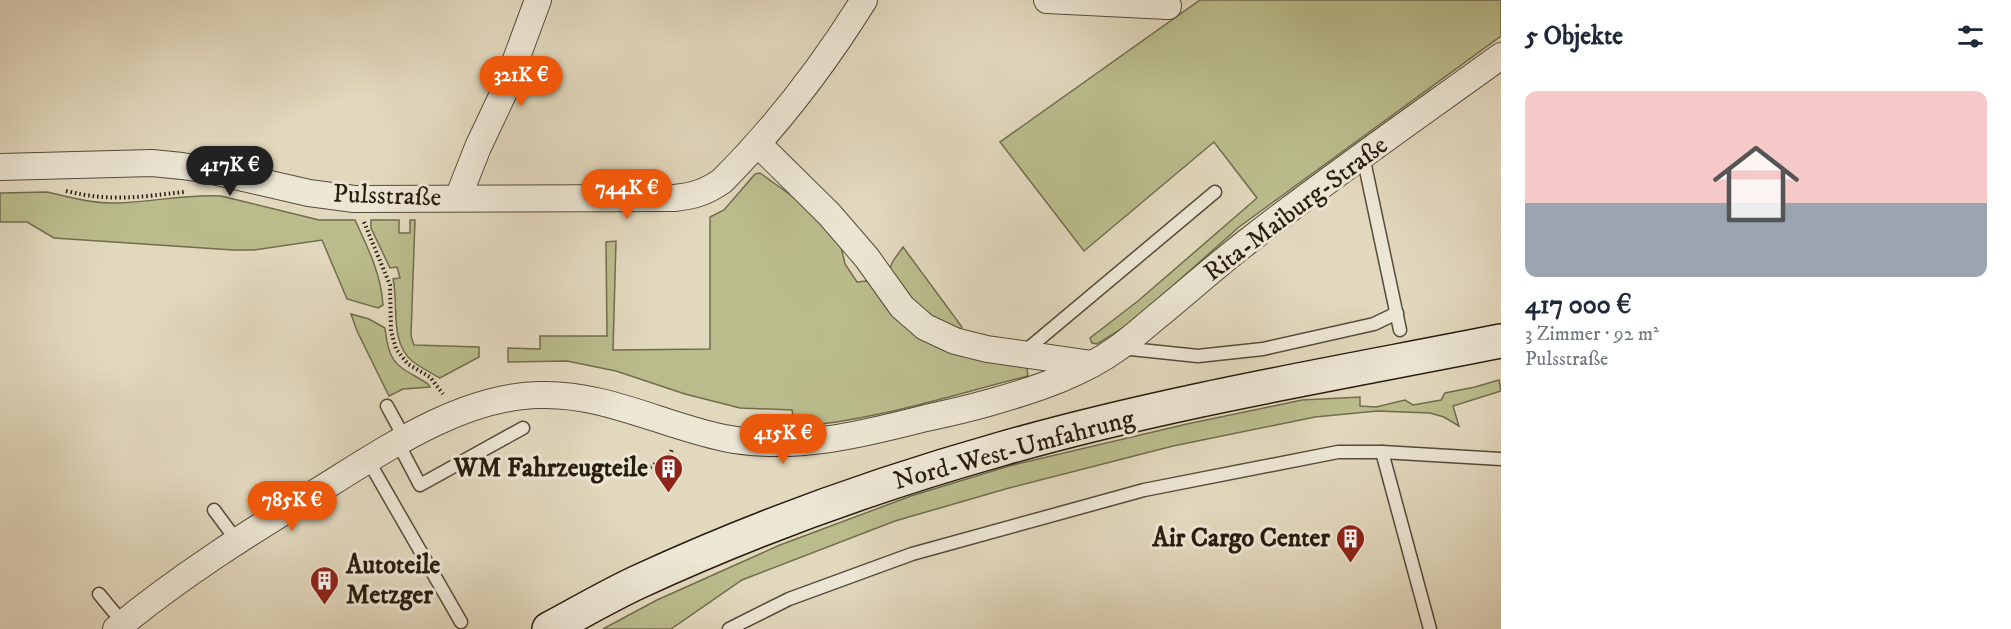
<!DOCTYPE html>
<html lang="de">
<head>
<meta charset="utf-8">
<style>
  :root { --surface:#fff; --page:#f6f6f7; --text:#1f2937; --muted:#747a83; --accent:#ea580c }
  body { margin:0; font-family:"IM FELL DW Pica",serif; background:var(--page); color:var(--text); height:100vh; display:flex; flex-direction:column; font-size:22px; white-space:nowrap }
  * { box-sizing:border-box; margin:0 }
  p { font-size:20px; color:var(--muted) }
  .icon { flex:none; width:33px; height:33px; fill:none; stroke:currentColor; stroke-width:2; stroke-linecap:round; stroke-linejoin:round }
  .map { position:relative; flex:1; overflow:hidden }
  .panel { display:flex; flex-direction:column; background:var(--surface); width:510px }
  .panel>* { flex:none }
  .price { position:absolute; translate:-50% -51px; padding:0 14px; border-radius:21px; background:var(--accent); color:#fff; font-size:20px; line-height:39px; filter:drop-shadow(0 2px 3px #0008) }
  .price::after { content:''; position:absolute; left:50%; top:36px; width:18px; height:14px; margin-left:-9px; background:inherit; clip-path:polygon(0 0,100% 0,50% 100%) }
  .price.active { background:#222; color:#fff }
  ul { padding:0; list-style:none }
  li { display:grid; align-content:center; gap:12px; height:318px; padding:0 24px }
  li span { display:grid; place-items:center; height:186px; border-radius:12px; color:#555 }
  li>.icon { margin-inline-start:auto }
  span .icon { width:108px; height:108px; fill:#fffc; stroke-width:1 }
  li b { font-size:26px }
  h2 { display:flex; justify-content:space-between; align-items:center; height:72px; padding:0 24px; font-size:26px }
  main { display:flex; flex:1; min-height:0 }
  .map>svg:first-child { display:block }
  .green { fill:#babc8c; stroke:#716c4d; stroke-width:1.5 }
  .lines { fill:none; stroke-linecap:round; stroke-linejoin:round }
  .service-casing { stroke:#564b3a; stroke-width:15 }
  .minor-casing { stroke:#564b3a; stroke-width:28 }
  .secondary-casing { stroke:#281c0e; stroke-width:36 }
  .path { stroke:#281c0e; stroke-width:4; stroke-dasharray:1.5 3; stroke-linecap:butt }
  .service { stroke:#ece6d4; stroke-width:12 }
  .minor { stroke:#ece6d4; stroke-width:26 }
  .secondary { stroke:#ece6d4; stroke-width:33 }
  .labels { text-anchor:middle; dominant-baseline:central; stroke-width:6; stroke-linejoin:round; paint-order:stroke }
  .street-label { font-size:26px; fill:#281c0e; stroke:#ece6d4 }
  .poi-label { font-size:26px; font-weight:bold; fill:#281c0e; stroke:#ece6d4; text-anchor:end }
</style>
</head>
<body>
<main>
<div class="map">
<svg width="1501" height="629" viewBox="0 0 1501 629">
  <rect width="100%" height="100%" fill="#e2d8bd"/>
  <filter id="stains"><feTurbulence type="fractalNoise" baseFrequency=".00333" numOctaves="4"/><feColorMatrix values="0 0 0 0 .2 0 0 0 0 .09 0 0 0 0 .02 0 0 0 .5 -.17"/></filter>
  <radialGradient id="worn" r=".72"><stop offset=".6" stop-color="#630" stop-opacity="0"/><stop offset="1" stop-color="#630" stop-opacity=".3"/></radialGradient>
  <g class="green">
    <polygon points="1200,0 1501,0 1501,36 1239,227 1131,323 1097,344 1092,343 1090,338 1138,301 1257,198 1214,142 1084,251 1000,142"/>
    <path d="M760,173L792,196L832,232L840,242L845,264L857,282L866,281L881,292L1026,362L1028,376C951,395 874,421 795,427L792,410L740,408L685,394L616,371L567,361L508,362V348L540,349V336H607L606,242L616,241L613,350L710,349V217L724,210L755,174Z"/>
    <path d="M47,192C70,197 94,204 117,203C152,202 186,194 221,196L319,220H355C368,248 381,274 383,305L378,308L347,299L322,240L254,250H233L54,238L27,222H0V193Z"/>
    <path d="M371,220H399V233H410V220H415L411,336L414,345L479,347V357L440,378C431,373 420,367 412,361C389,341 399,305 393,279L400,278L397,267L390,268L371,228Z"/>
    <polygon points="903,247 962,327 958,335 927,320 889,270 893,261"/>
    <path d="M351,314L369,319L385,328C389,367 398,365 428,384L430,387L403,389L389,396L357,331Z"/>
    <polygon points="1499,380 1501,391 1453,406 1459,426 1444,417 1430,413 1377,411 1315,417 1173,446 1009,488 895,521 742,580 671,629 603,629 657,600 780,545 911,496 1009,466 1187,424 1302,400 1360,397 1360,406 1376,407 1405,400 1413,405 1441,400 1445,393 1475,387"/>
  </g>
  <g class="lines">
    <defs>
      <g id="service">
        <polyline points="1363,156 1400,330"/>
        <polyline points="1121,348 1198,356 1263,349 1374,324 1397,313"/>
        <polyline points="1024,352 1215,192"/>
        <polyline points="387,406 405,439"/>
        <polyline points="398,443 420,485 523,428"/>
        <polyline points="1382,452 1430,629"/>
        <polyline points="368,460 461,622"/>
        <polyline points="214,510 237,541"/>
        <polyline points="99,594 123,623"/>
        <polyline points="729,629 789,599 912,554 1144,490 1338,452 1382,452 1501,459"/>
      </g>
      <g id="minor">
        <polyline points="1047,0 1168,6"/>
        <polyline points="758,144 829,214 867,258 902,307 925,327 955,341 987,349 1092,364"/>
        <path d="M0,167L152,163L182,166L209,170L309,193L354,199L674,198C694,196 706,192 722,181C777,126 823,66 864,0"/>
        <polyline points="458,198 478,147 504,92 538,0"/>
        <path d="M116,629C179,577 248,533 318,491C383,451 461,396 540,395C604,393 662,425 724,438C792,452 860,435 926,418C949,413 972,408 995,401C1037,389 1082,374 1118,348C1131,339 1143,328 1155,318C1187,292 1219,263 1252,238C1333,175 1418,116 1501,56"/>
      </g>
      <path id="secondary" d="M549,629C579,613 608,596 638,582C755,528 877,484 1001,449C1165,402 1334,374 1501,341"/>
    </defs>
    <use href="#service" class="service-casing"/>
    <use href="#minor" class="minor-casing"/>
    <use href="#secondary" class="secondary-casing"/>
    <g class="path">
      <path d="M66,191C111,202 139,197 184,192"/>
      <polyline points="364,222 390,285 391,331 396,349 408,364 430,377 443,394"/>
      <polyline points="650,467 670,455 672,449"/>
    </g>
    <use href="#service" class="service"/>
    <use href="#minor" class="minor"/>
    <use href="#secondary" class="secondary"/>
  </g>
  <defs>
    <symbol id="building-pin" viewBox="-11 -11 22 30"><path d="M0 17L-7.5 6A9.5 9.5 0 1 1 7.5 6Z" fill="#8f2418" stroke="#ece6d4"/><path d="M-4-6H4V6H1V3H-1V6H-4ZM-2.5-4.3h1.7v1.8h-1.7ZM.8-4.3h1.7v1.8H.8ZM-2.5-1h1.7V.8h-1.7ZM.8-1h1.7V.8H.8Z" fill="#fff"/></symbol>
  </defs>
  <g fill-rule="evenodd">
    <use href="#building-pin" x="652" y="452" width="33" height="45"/>
    <use href="#building-pin" x="1334" y="522" width="33" height="45"/>
    <use href="#building-pin" x="308" y="564" width="33" height="45"/>
  </g>
  <g class="labels">
    <g class="street-label">
      <text transform="translate(387 196) rotate(2)">Pulsstraße</text>
      <text transform="translate(1296 209) rotate(-37)">Rita-Maiburg-Straße</text>
      <text transform="translate(1014 450) rotate(-15)">Nord-West-Umfahrung</text>
    </g>
    <g class="poi-label">
      <text x="648" y="468">WM Fahrzeugteile</text>
      <text x="1330" y="538">Air Cargo Center</text>
      <text x="346" y="565" text-anchor="start">Autoteile<tspan x="346" dy="30">Metzger</tspan></text>
    </g>
  </g>
  <rect width="100%" height="100%" filter="url(#stains)"/>
  <rect width="100%" height="100%" fill="url(#worn)"/>
</svg>
<b class="price" style="left:521px;top:107px">321K €</b>
<b class="price active" style="left:230px;top:197px">417K €</b>
<b class="price" style="left:627px;top:220px">744K €</b>
<b class="price" style="left:783px;top:465px">415K €</b>
<b class="price" style="left:292px;top:532px">785K €</b>
</div>
<section class="panel">
<h2>5 Objekte<svg class="icon" aria-label="filters" viewBox="0 0 24 24"><path d="M4 7h16M4 17h16"/><circle cx="9" cy="7" r="2"/><circle cx="15" cy="17" r="2"/></svg></h2>
<ul>
<li><span style="background:linear-gradient(#f6c9c9 60%,#9aa5b1 0)"><svg class="icon" aria-label="home" viewBox="0 0 24 24"><path d="M3 11l9-7 9 7M6 9v11h12V9"/></svg></span><div><b>417 000 €</b><p>3 Zimmer · 92 m²</p><p>Pulsstraße</p></div></li>
</ul>
</section>
</main>
</body>
</html>
